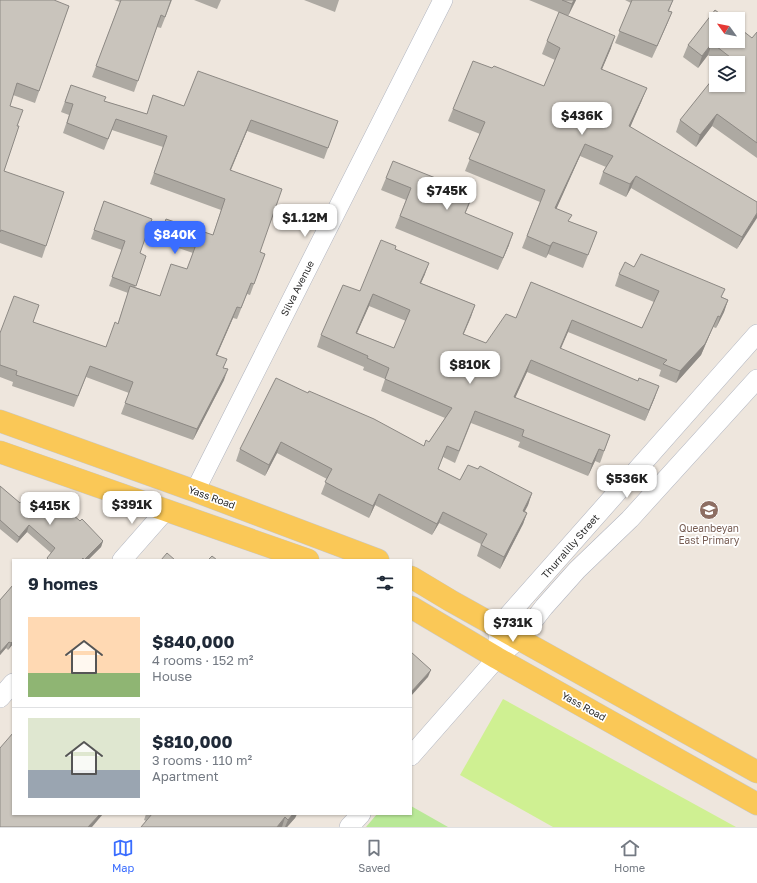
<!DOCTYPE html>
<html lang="en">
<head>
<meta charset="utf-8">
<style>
  :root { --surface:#fff; --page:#f6f6f7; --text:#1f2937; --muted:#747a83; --line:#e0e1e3; --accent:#3a6dff }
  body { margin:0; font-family:"Golos Text",sans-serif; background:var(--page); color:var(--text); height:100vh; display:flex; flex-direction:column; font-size:15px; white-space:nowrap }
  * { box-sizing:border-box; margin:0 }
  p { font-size:13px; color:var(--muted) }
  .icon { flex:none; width:22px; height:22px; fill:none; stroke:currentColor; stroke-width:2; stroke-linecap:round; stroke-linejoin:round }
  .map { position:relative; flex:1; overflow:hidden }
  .side { position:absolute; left:12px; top:559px; width:400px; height:256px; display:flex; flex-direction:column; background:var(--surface); border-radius:0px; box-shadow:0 1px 3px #0004 }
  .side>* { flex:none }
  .needle { width:26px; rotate:303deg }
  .fabs { position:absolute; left:709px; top:12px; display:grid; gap:8px }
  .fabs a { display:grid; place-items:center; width:36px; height:36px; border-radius:0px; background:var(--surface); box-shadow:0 1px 3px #0004; font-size:20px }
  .price { position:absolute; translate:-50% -34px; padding:0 9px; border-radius:8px; background:#fff; color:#222; font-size:13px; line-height:26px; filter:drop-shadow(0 1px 2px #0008) }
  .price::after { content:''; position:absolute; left:50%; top:24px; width:12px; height:9px; margin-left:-6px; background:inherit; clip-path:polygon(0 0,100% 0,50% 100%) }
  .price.active { background:var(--accent); color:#fff }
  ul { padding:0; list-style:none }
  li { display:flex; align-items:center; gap:12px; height:100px; padding:0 16px }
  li+li { border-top:1px solid var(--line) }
  li span { display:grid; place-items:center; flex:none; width:112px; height:80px; border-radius:0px; color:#555 }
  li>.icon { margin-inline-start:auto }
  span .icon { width:48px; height:48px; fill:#fffc; stroke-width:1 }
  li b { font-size:17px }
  h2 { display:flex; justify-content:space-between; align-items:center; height:48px; padding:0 16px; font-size:17px }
  .tab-bar { display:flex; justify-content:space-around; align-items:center; height:56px; border-top:1px solid var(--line); background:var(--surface); font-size:11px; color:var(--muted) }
  .tab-bar a { display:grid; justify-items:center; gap:2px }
  .tab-bar .active { color:var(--accent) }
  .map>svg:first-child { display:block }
  .green { fill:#b9e897 }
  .pitch { fill:#cff092 }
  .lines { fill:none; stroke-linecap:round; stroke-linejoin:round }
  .minor-casing { stroke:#b1b5c0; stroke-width:20 }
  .major-casing { stroke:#c8c8c8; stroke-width:23 }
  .minor { stroke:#fff; stroke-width:19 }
  .major { stroke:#fac857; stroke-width:22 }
  .wall { fill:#ada9a2; fill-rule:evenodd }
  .shaded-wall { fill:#8d8984 }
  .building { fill:#c9c4bc; stroke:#8d8984; fill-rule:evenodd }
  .labels { text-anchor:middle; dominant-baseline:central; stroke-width:3.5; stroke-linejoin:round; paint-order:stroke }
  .street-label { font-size:10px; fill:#2c2c2c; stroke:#fff }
  .education-label { font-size:10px; fill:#785e54; stroke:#fff }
</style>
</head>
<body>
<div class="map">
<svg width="757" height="827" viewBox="0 0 757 827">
  <rect width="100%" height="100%" fill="#eee6dd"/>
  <polygon class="green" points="411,806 448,827 366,827 377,814 411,814"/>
  <polygon class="pitch" points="503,699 736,827 553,827 460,775"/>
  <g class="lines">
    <defs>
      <g id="minor">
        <polyline points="195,491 443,0"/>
        <polyline points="122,560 166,510"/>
        <polyline points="498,641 498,627 757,334"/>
        <polyline points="0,698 13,683"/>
        <polyline points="411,756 497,658 520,638 544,607 577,570 630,519 757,379"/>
        <polyline points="349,827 361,814"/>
      </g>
      <g id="major">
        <polyline points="0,421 195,491 378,560"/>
        <polyline points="0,452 308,560"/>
        <polyline points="411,577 451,601 757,772"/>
        <polyline points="411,607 497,658 757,804"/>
      </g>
    </defs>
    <use href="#minor" class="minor-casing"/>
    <use href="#major" class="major-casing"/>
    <use href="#minor" class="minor"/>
    <use href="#major" class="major"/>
  </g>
  <g class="wall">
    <polygon points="0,0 69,6 35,103 13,95 10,106 17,126 4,171 46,246 42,258 0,243"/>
    <polygon points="114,0 172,0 161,28 157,27 134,92 92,77 120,2"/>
    <polygon points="194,0 221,0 217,9"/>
    <polygon points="304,0 339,0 335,12"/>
    <polygon points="529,0 576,0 568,16"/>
    <polygon points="625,0 673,0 669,11 672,12 667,24 652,58 615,43 631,3"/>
    <polygon points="757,32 757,158 712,126 696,147 676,132 680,120 738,63 717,63 708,55 698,68 683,57 688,45 752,38"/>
    <polygon points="547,41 611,48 602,69 642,100 630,127 757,202 737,249 631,188 626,197 599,184 603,172 606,167 580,156 556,209 570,222 597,232 583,268 548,254 546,258 522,248 540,202 465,171 480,134 448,121 453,109 544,86 555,60 542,54"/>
    <polygon points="71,85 104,101 147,114 153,95 184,106 338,121 324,159 247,131 231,170 260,252 265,254 250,295 247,294 237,319 233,318 217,355 223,368 224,380 193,440 121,414 129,393 86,377 74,407 12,386 13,382 0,377 0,333 33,322 106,347 118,323 128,293 109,286 122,250 91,239 104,201 140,253 146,256 135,287 160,296 187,269 193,253 158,241 166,219 213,235 221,210 150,184 163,147 112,130 104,150 63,133 69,115 61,112"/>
    <polygon points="386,178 473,193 465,213 509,245 498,270 395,228 406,200 381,190"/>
    <path d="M395,249L425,274L421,283L475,305L463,334L486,343L516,318L531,282L642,328L654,302L615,286L619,274L634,267L722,297L728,300L724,312L716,328L713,327L701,355L676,383L659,376L661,370L568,332L560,349L655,397L645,421L527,372L515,398L610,435L600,463L595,461L588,476L518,447L520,442L471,423L455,463L443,457L438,469L460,480L532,493L528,505L525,511L527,513L523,524L500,569L477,556L481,544L439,523L432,535L375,505L369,518L321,494L327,479L277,453L265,476L236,461L240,449L308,393L424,446L429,442L445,418L381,391L385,379L363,370L364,367L317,347L321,335L360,291ZM369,306L406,321L394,348L357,333Z"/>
    <polygon points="0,486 20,503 36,502 56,509 80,521 103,541 101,547 88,560 46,560 51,553 27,532 17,543 0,529"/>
    <polygon points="13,585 13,644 8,650 6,648 0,655 0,600"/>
    <polygon points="146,814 297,814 295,818 287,827 141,827 146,821 144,820"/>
  </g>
  <g class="shaded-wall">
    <polygon points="574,0 576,0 568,16 572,4"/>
    <polygon points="672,12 667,24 652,58 657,46"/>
    <polygon points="615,36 611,48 597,81 601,69"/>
    <polygon points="712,43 708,55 698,68 702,56"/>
    <polygon points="647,88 642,100 625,139 629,126"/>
    <polygon points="717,114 712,126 696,147 700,135"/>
    <polygon points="251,120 247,131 226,181 230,170"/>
    <polygon points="585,144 580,156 551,221 555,208"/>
    <polygon points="636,176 631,188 626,197 630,184"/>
    <polygon points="473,193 469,205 460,225 465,213"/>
    <polygon points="757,213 757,218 737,249 742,237"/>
    <polygon points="513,233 509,245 498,270 503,258"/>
    <polygon points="553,242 548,254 546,258 550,246"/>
    <polygon points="429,263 425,274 416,294 420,283"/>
    <polygon points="373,294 369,306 352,344 356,333"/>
    <polygon points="728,300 724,312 716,328 720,317"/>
    <polygon points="475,305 471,317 459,345 463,334"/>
    <polygon points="237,307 233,318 212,366 216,355"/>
    <polygon points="718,316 713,327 701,355 676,383 680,371"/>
    <polygon points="572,320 568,332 556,360 560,348"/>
    <polygon points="531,360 527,372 510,409 514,397"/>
    <polygon points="228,369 224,380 193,440 197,429"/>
    <polygon points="659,386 655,397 645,421 649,410"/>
    <polygon points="281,442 277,453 265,476 269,465"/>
    <polygon points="599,449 595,461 588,476 592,464"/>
    <polygon points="532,493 528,505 519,522 523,511"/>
    <polygon points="379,494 375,505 369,518 373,506"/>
    <polygon points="443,512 439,523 432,535 437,524"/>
    <polygon points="527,513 523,524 500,569 504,557"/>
    <polygon points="29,525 27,532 17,543 19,537"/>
    <polygon points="103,541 101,547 88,560 84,560"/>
    <polygon points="13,641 13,644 8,650 11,643"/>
    <polygon points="9,642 6,648 0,655 0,652"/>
    <polygon points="431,670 428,677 411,696 411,692"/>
    <polygon points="100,814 103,814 92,827 88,827"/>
    <polygon points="293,814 297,814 295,818 287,827 285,827 288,820"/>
    <polygon points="285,817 282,827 277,827"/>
  </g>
  <g class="building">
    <polygon points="0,0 54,0 69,6 39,91 17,83 10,106 23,110 17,126 19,126 4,171 64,192 46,246 1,230 0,232"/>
    <polygon points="121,0 171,0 165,17 161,15 138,81 96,66"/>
    <polygon points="562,0 574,0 572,4"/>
    <polygon points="632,0 673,0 668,11 672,12 657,46 619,31"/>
    <polygon points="715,10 727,19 716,19 716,41 738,41 738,27 752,38 757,32 757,143 717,114 700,135 680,120 716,75 716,85 738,85 738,63 725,63 730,57 712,43 702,56 688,45"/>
    <polygon points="559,12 615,36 601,69 647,88 629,126 757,202 757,213 742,237 636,176 630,184 603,172 613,156 585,144 555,208 572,215 568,221 597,232 588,255 553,242 550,246 527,236 545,190 469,159 485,122 453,109 473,61 492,68 494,66 544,86 560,48 547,41"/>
    <polygon points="198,71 338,121 328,148 251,120 230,170 282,189 260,252 265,254 254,284 251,283 241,308 237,307 216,355 227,359 223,368 228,369 197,429 125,403 133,382 90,366 78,396 16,375 17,371 0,365 0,333 14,296 39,305 33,322 106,347 115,322 118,324 130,286 160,296 171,264 187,269 197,242 162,230 166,219 213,235 225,199 154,173 167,136 116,119 108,139 67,123 73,104 65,102 71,85 106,97 104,101 147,114 153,95 184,106"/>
    <polygon points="393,161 473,193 465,213 513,233 503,258 400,216 411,188 386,178"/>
    <polygon points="104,201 152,219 140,253 146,256 136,286 112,277 125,241 94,230"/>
    <path d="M381,240L396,246L395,249L429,263L420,283L475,305L463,334L486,343L506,314L516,318L531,282L642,328L659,291L619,274L625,262L634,267L641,254L725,289L721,297L728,300L720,317L718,316L705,344L680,371L663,364L667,360L572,320L560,348L638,381L639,378L659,386L649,410L531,360L514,397L610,435L604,451L599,449L592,464L522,436L524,430L475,411L459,451L447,446L438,469L460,480L468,465L478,469L480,466L532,493L523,511L527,513L504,557L481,545L487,534L443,512L437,524L379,494L373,506L338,489L325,482L332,469L281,442L269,465L240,449L276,378L308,393L309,391L374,419L424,446L426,440L429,442L452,408L385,379L389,368L367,358L368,356L321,335L343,285L360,291ZM373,294L410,310L394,348L356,333Z"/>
    <polygon points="0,486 20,503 27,495 36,502 41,496 56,509 62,505 80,521 82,519 103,541 84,560 83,558 81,560 49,560 47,558 55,548 29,525 19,537 0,520"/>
    <polygon points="167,553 175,560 161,560"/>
    <polygon points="212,556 217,560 208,560"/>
    <polygon points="13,585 13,641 11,643 9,642 0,652 0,600"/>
    <polygon points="411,652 431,670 411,692"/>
    <polygon points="13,733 13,814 100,814 88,827 0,827 0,748"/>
    <polygon points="152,814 293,814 288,820 285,817 277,827 141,827"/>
  </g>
  <defs>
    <symbol id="school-disc" viewBox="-11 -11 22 22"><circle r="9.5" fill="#8d6e63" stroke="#fff"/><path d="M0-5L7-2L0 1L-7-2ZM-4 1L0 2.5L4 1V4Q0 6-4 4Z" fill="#fff"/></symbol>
  </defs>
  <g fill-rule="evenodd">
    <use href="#school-disc" x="698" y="499" width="22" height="22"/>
  </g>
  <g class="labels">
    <g class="street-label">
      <text transform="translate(297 288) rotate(-63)">Silva Avenue</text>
      <text transform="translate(212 497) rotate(20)">Yass Road</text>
      <text transform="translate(570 546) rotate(-49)">Thurralilly Street</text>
      <text transform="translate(584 706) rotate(29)">Yass Road</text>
    </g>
    <g class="education-label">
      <text x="709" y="528">Queanbeyan<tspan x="709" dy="12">East Primary</tspan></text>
    </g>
  </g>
</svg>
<div class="fabs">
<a><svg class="needle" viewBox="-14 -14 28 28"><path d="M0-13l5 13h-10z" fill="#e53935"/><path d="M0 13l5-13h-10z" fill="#747a83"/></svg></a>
<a><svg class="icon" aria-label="layers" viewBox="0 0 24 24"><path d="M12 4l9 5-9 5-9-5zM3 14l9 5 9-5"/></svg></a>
</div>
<b class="price" style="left:582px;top:136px">$436K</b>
<b class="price" style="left:447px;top:211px">$745K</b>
<b class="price" style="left:305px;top:238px">$1.12M</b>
<b class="price active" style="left:175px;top:255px">$840K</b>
<b class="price" style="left:470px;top:385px">$810K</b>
<b class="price" style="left:627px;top:499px">$536K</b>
<b class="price" style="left:132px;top:525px">$391K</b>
<b class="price" style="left:50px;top:526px">$415K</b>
<b class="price" style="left:513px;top:643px">$731K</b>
<section class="side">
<h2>9 homes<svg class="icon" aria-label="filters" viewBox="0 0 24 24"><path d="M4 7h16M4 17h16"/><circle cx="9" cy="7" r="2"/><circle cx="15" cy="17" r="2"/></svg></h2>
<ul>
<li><span style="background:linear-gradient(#ffd9b3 70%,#8fb573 0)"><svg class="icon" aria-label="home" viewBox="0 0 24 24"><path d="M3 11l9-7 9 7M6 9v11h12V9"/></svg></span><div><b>$840,000</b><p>4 rooms · 152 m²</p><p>House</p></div></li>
<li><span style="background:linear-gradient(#dfe7d0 65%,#9aa5b1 0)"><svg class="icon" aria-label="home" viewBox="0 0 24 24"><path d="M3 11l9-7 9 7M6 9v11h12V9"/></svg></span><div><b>$810,000</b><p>3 rooms · 110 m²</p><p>Apartment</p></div></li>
</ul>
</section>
</div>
<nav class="tab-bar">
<a class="active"><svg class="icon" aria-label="map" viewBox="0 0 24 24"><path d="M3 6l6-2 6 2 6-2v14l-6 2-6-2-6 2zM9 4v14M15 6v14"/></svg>Map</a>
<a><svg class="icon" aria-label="saved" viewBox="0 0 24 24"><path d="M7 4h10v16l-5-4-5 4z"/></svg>Saved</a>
<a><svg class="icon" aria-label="home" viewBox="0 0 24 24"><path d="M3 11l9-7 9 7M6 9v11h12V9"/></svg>Home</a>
</nav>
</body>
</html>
